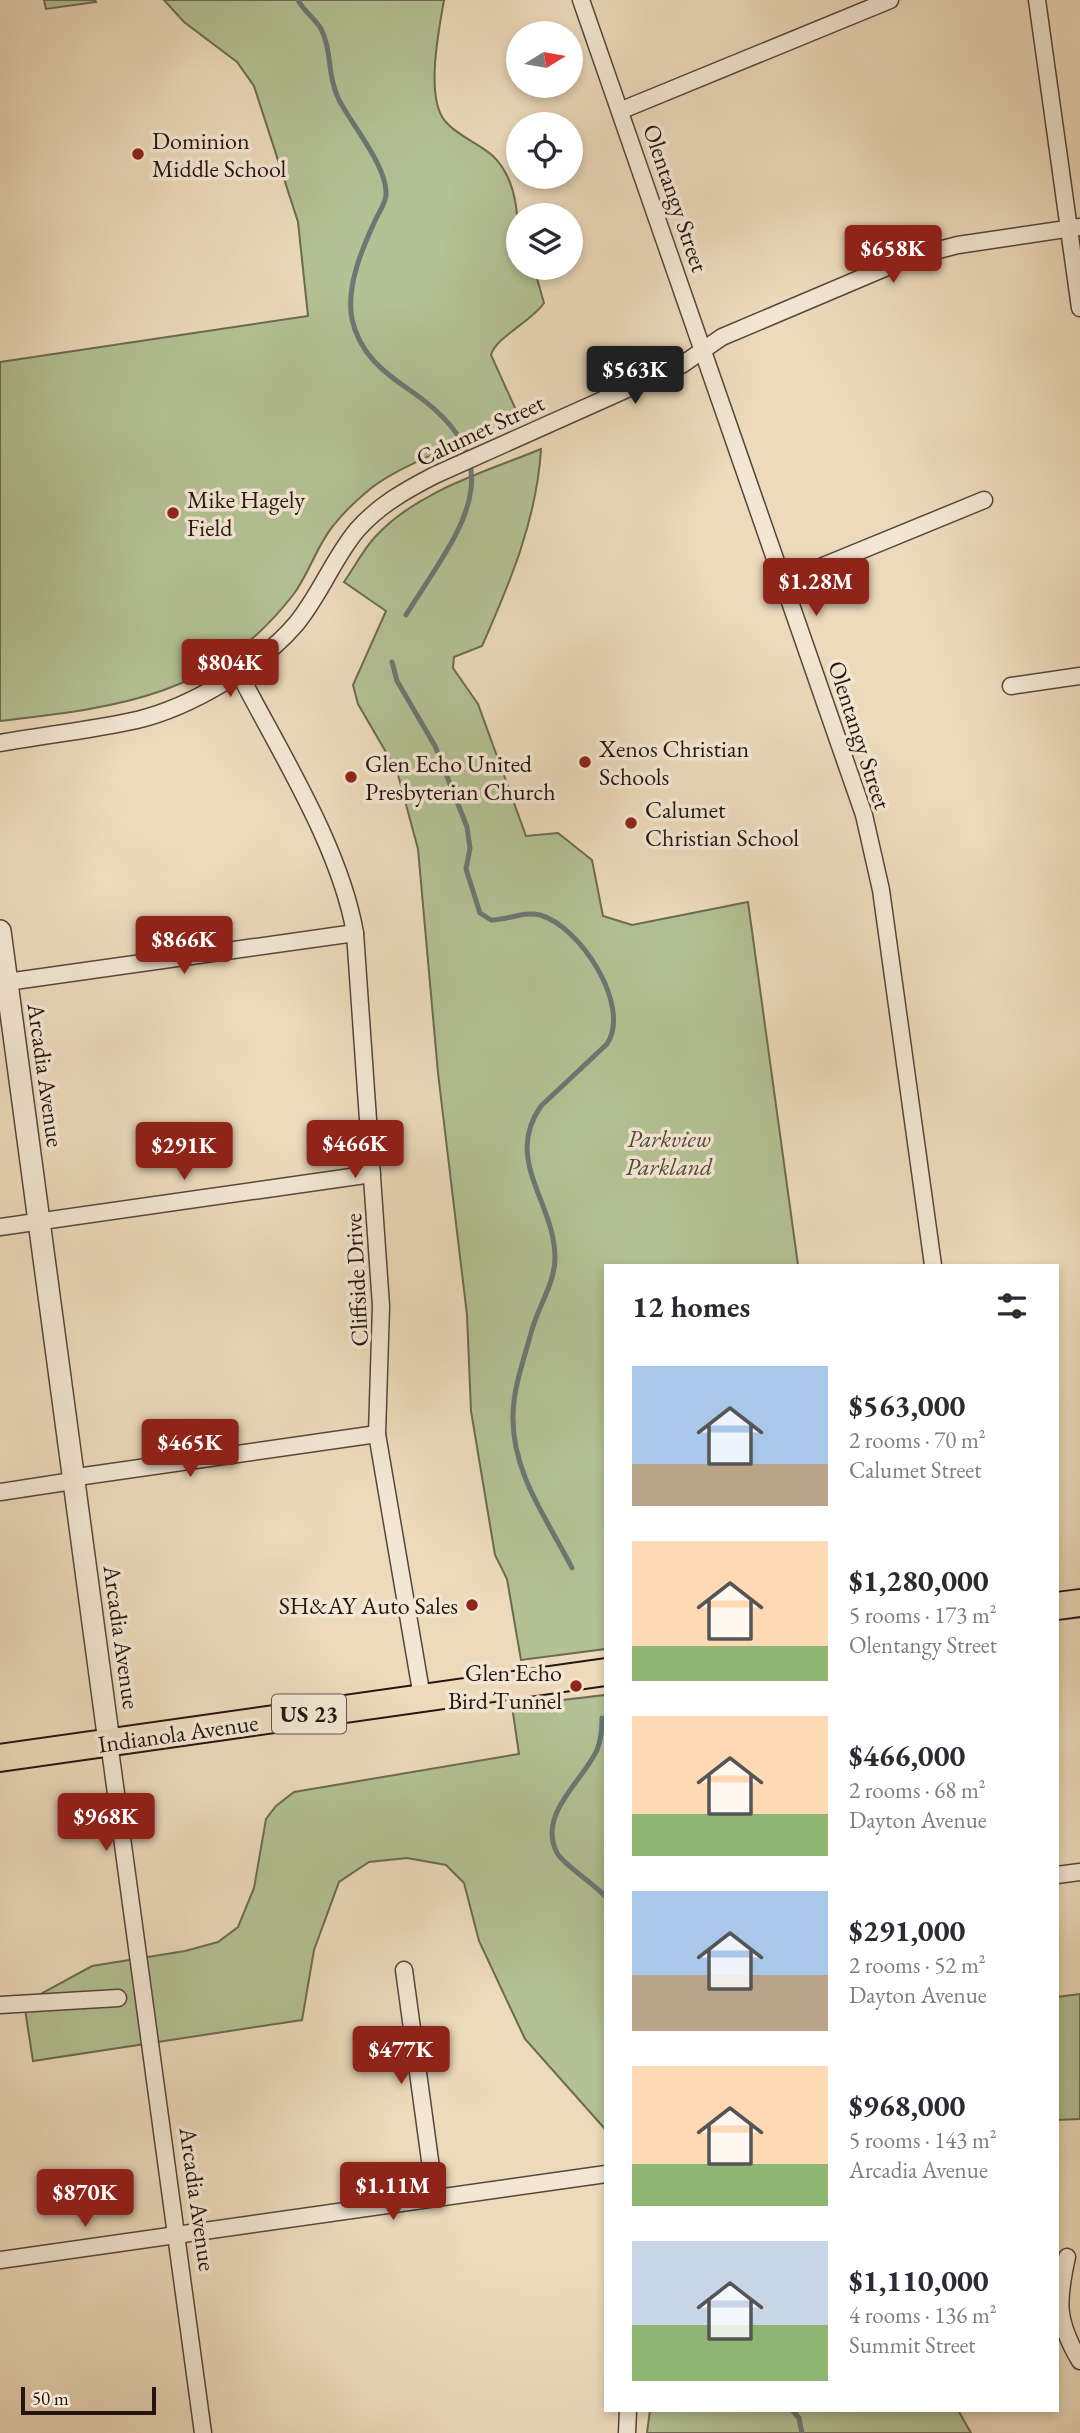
<!DOCTYPE html>
<html lang="en">
<head>
<meta charset="utf-8">
<style>
  :root { --surface:#fff; --page:#f2f2f3; --text:#2b2b33; --muted:#7c7c81; --accent:#8f2418 }
  body { margin:0; font-family:"EB Garamond",serif; background:var(--page); color:var(--text); height:100vh; display:flex; flex-direction:column; font-size:26px; white-space:nowrap }
  * { box-sizing:border-box; margin:0 }
  p { font-size:23px; color:var(--muted) }
  .icon { flex:none; width:38px; height:38px; fill:none; stroke:currentColor; stroke-width:2; stroke-linecap:round; stroke-linejoin:round }
  .map { position:relative; flex:1; overflow:hidden }
  .panel { position:absolute; left:604px; top:1264px; width:455px; height:1148px; display:flex; flex-direction:column; background:var(--surface); border-radius:0px; box-shadow:0 4px 10px #0003 }
  .panel>* { flex:none }
  .needle { width:46px; rotate:79deg }
  .controls { position:absolute; left:506px; top:21px; display:grid; gap:14px }
  .controls a { display:grid; place-items:center; width:77px; height:77px; border-radius:50%; background:var(--surface); box-shadow:0 4px 10px #0003; font-size:35px }
  .scale { position:absolute; left:21px; bottom:18px; width:135px; box-sizing:border-box; padding-left:7px; border:4px solid #251510; border-top:0; font-size:19px; line-height:24px; white-space:nowrap; color:#251510; -webkit-text-stroke:5px #f3e7d3; paint-order:stroke }
  .price { position:absolute; translate:-50% -60px; padding:0 16px; border-radius:7px; background:var(--accent); color:#fff; font-size:23px; line-height:46px; filter:drop-shadow(0 2px 4px #0008) }
  .price::after { content:''; position:absolute; left:50%; top:42px; width:21px; height:16px; margin-left:-10px; background:inherit; clip-path:polygon(0 0,100% 0,50% 100%) }
  .price.selected { background:#222; color:#fff }
  ul { padding:0; list-style:none }
  li { display:flex; align-items:center; gap:21px; height:175px; padding:0 28px }
  li span { display:grid; place-items:center; flex:none; width:196px; height:140px; border-radius:0px; color:#555 }
  li>.icon { margin-inline-start:auto }
  span .icon { width:84px; height:84px; fill:#fffc; stroke-width:1 }
  li b { font-size:30px }
  h2 { display:flex; justify-content:space-between; align-items:center; height:84px; padding:0 28px; font-size:30px }
  .map>svg:first-child { display:block }
  .green { fill:#b3c194; stroke:#6c6b52; stroke-width:2 }
  .lines { fill:none; stroke-linecap:round; stroke-linejoin:round }
  .stream { stroke:#6b7874; stroke-width:5 }
  .minor-casing { stroke:#57463b; stroke-width:19 }
  .tertiary-casing { stroke:#57463b; stroke-width:24 }
  .primary-casing { stroke:#251510; stroke-width:30 }
  .minor { stroke:#f3e7d3; stroke-width:16 }
  .tertiary { stroke:#f3e7d3; stroke-width:21 }
  .primary { stroke:#ecdabb; stroke-width:26 }
  .poi-dot { fill:#8f2418; stroke:#f3e7d3; stroke-width:2.5 }
  .labels { text-anchor:middle; dominant-baseline:central; stroke-width:7; stroke-linejoin:round; paint-order:stroke }
  .shield { fill:#f3e7d3; stroke:#63544a; stroke-width:2 }
  .shield-label { font-size:23px; font-weight:bold; fill:#251510 }
  .poi-label { font-size:24px; fill:#251510; stroke:#f3e7d3; text-anchor:start }
  .street-label { font-size:24px; fill:#251510; stroke:#f3e7d3 }
  .park-label { font-size:24px; font-style:italic; fill:#504938; stroke:#f3e7d3 }
</style>
</head>
<body>
<div class="map">
<svg width="1080" height="2433" viewBox="0 0 1080 2433">
  <rect width="100%" height="100%" fill="#ecdabb"/>
  <filter id="stains"><feTurbulence type="fractalNoise" baseFrequency=".00286" numOctaves="4"/><feColorMatrix values="0 0 0 0 .2 0 0 0 0 .09 0 0 0 0 .02 0 0 0 .5 -.17"/></filter>
  <radialGradient id="worn" r=".72"><stop offset=".6" stop-color="#630" stop-opacity="0"/><stop offset="1" stop-color="#630" stop-opacity=".3"/></radialGradient>
  <g class="green">
    <polygon points="44,0 95,0 96,2 46,9"/>
    <path d="M164,0H444C439,29 425,97 445,121C457,136 479,143 493,156C522,184 518,231 518,268H534L544,303C531,322 496,337 491,355L520,419C478,437 404,462 370,489C358,499 343,513 333,526C316,547 309,574 293,595C214,697 118,707 0,721V362L308,316L298,222L254,86L237,62L184,22Z"/>
    <path d="M541,449C537,518 510,583 482,646L454,657L453,668L478,704L526,836L558,833L592,860L603,916L632,925L748,902L798,1265H606L605,1649L521,1660L507,1579L495,1555L471,1411L467,1315L438,1073L418,849L397,771L358,704L353,685L386,611L344,582C354,568 363,550 375,537C417,491 485,472 541,449Z"/>
    <polygon points="605,1695 605,2129 525,2039 479,1941 464,1883 446,1865 407,1858 369,1862 339,1882 314,1950 302,2020 33,2061 24,2003 92,1966 185,1951 218,1942 238,1927 254,1888 266,1819 276,1806 294,1792 519,1754 512,1706"/>
    <polygon points="1080,1994 1080,2119 1057,2120 1057,1997"/>
    <polygon points="650,2410 958,2410 971,2433 647,2433"/>
  </g>
  <g class="lines">
    <g class="stream">
      <path d="M298,0C304,12 315,18 321,29C332,49 327,76 339,100C352,125 387,166 386,194C386,204 378,213 374,223C361,251 346,288 352,319C359,353 384,373 411,391C520,466 459,530 406,615"/>
      <path d="M392,662L397,681L435,746L467,827L470,848L466,869L480,913L491,920C508,920 523,911 540,915C580,926 632,1006 607,1044L541,1106C503,1160 555,1202 555,1258C555,1283 537,1309 531,1333C524,1359 513,1389 513,1416C512,1474 548,1520 572,1568"/>
      <path d="M602,1718C602,1729 601,1740 597,1750C583,1781 537,1814 557,1853C563,1864 593,1883 606,1897"/>
      <polyline points="792,2410 799,2418 802,2433"/>
    </g>
    <defs>
      <g id="minor">
        <polyline points="581,0 864,815 881,890 933,1265"/>
        <polyline points="1037,0 1080,308"/>
        <polyline points="622,110 890,0"/>
        <polyline points="784,582 984,500"/>
        <path d="M239,673C279,751 340,846 355,933L381,1306L377,1434L422,1697"/>
        <polyline points="1011,686 1080,676"/>
        <path d="M0,743C45,735 92,730 137,720C191,707 260,666 296,624C320,595 333,559 357,530C379,505 406,490 435,475L683,364L722,337L911,257L958,245L1080,227"/>
        <polyline points="7,982 355,933"/>
        <polyline points="0,1227 372,1174"/>
        <polyline points="0,1492 66,1482 77,1477 377,1434"/>
        <polyline points="109,1742 203,2433"/>
        <polyline points="1057,1875 1080,1872"/>
        <polyline points="404,1970 435,2197"/>
        <polyline points="0,2005 118,1998"/>
        <path d="M1067,2257C1057,2302 1056,2321 1080,2361"/>
        <polyline points="0,2260 606,2174"/>
        <polyline points="627,2433 628,2410"/>
      </g>
      <polyline id="tertiary" points="0,931 109,1742"/>
      <g id="primary">
        <polyline points="1057,1606 1080,1603"/>
        <polyline points="0,1758 606,1672"/>
      </g>
    </defs>
    <use href="#minor" class="minor-casing"/>
    <use href="#tertiary" class="tertiary-casing"/>
    <use href="#primary" class="primary-casing"/>
    <use href="#minor" class="minor"/>
    <use href="#tertiary" class="tertiary"/>
    <use href="#primary" class="primary"/>
  </g>
  <g class="poi-dot">
    <circle cx="138" cy="154" r="7"/>
    <circle cx="173" cy="513" r="7"/>
    <circle cx="585" cy="762" r="7"/>
    <circle cx="351" cy="777" r="7"/>
    <circle cx="631" cy="823" r="7"/>
    <circle cx="472" cy="1605" r="7"/>
    <circle cx="576" cy="1686" r="7"/>
  </g>
  <g class="labels">
    <rect class="shield" x="272" y="1694.5" width="74" height="39" rx="5"/>
    <g class="shield-label">
      <text x="309" y="1714">US 23</text>
    </g>
    <g class="poi-label">
      <text x="152" y="140">Dominion<tspan x="152" dy="28">Middle School</tspan></text>
      <text x="187" y="499">Mike Hagely<tspan x="187" dy="28">Field</tspan></text>
      <text x="599" y="748">Xenos Christian<tspan x="599" dy="28">Schools</tspan></text>
      <text x="365" y="763">Glen Echo United<tspan x="365" dy="28">Presbyterian Church</tspan></text>
      <text x="645" y="809">Calumet<tspan x="645" dy="28">Christian School</tspan></text>
      <text x="458" y="1605" text-anchor="end">SH&amp;AY Auto Sales</text>
      <text x="562" y="1672" text-anchor="end">Glen Echo<tspan x="562" dy="28">Bird Tunnel</tspan></text>
    </g>
    <g class="street-label">
      <text transform="translate(676 198) rotate(71)">Olentangy Street</text>
      <text transform="translate(480 430) rotate(-25)">Calumet Street</text>
      <text transform="translate(860 735) rotate(72)">Olentangy Street</text>
      <text transform="translate(46 1075) rotate(82)">Arcadia Avenue</text>
      <text transform="translate(356 1280) rotate(-93)">Cliffside Drive</text>
      <text transform="translate(122 1637) rotate(82)">Arcadia Avenue</text>
      <text transform="translate(178 1733) rotate(-8)">Indianola Avenue</text>
      <text transform="translate(198 2199) rotate(82)">Arcadia Avenue</text>
    </g>
    <g class="park-label">
      <text x="669" y="1138">Parkview<tspan x="669" dy="28">Parkland</tspan></text>
    </g>
  </g>
  <rect width="100%" height="100%" filter="url(#stains)"/>
  <rect width="100%" height="100%" fill="url(#worn)"/>
</svg>
<div class="controls">
<a><svg class="needle" viewBox="-14 -14 28 28"><path d="M0-13l5 13h-10z" fill="#e53935"/><path d="M0 13l5-13h-10z" fill="#7c7c81"/></svg></a>
<a><svg class="icon" aria-label="locate" viewBox="0 0 24 24"><circle cx="12" cy="12" r="6"/><path d="M12 2v4M12 18v4M2 12h4M18 12h4"/></svg></a>
<a><svg class="icon" aria-label="layers" viewBox="0 0 24 24"><path d="M12 4l9 5-9 5-9-5zM3 14l9 5 9-5"/></svg></a>
</div>
<div class="scale">50 m</div>
<b class="price" style="left:893px;top:285px">$658K</b>
<b class="price selected" style="left:635px;top:406px">$563K</b>
<b class="price" style="left:816px;top:618px">$1.28M</b>
<b class="price" style="left:230px;top:699px">$804K</b>
<b class="price" style="left:184px;top:976px">$866K</b>
<b class="price" style="left:355px;top:1180px">$466K</b>
<b class="price" style="left:184px;top:1182px">$291K</b>
<b class="price" style="left:190px;top:1479px">$465K</b>
<b class="price" style="left:106px;top:1853px">$968K</b>
<b class="price" style="left:401px;top:2086px">$477K</b>
<b class="price" style="left:393px;top:2222px">$1.11M</b>
<b class="price" style="left:85px;top:2229px">$870K</b>
<section class="panel">
<h2>12 homes<svg class="icon" aria-label="filters" viewBox="0 0 24 24"><path d="M4 7h16M4 17h16"/><circle cx="9" cy="7" r="2"/><circle cx="15" cy="17" r="2"/></svg></h2>
<ul>
<li><span style="background:linear-gradient(#a9c7e8 70%,#b9a48a 0)"><svg class="icon" aria-label="home" viewBox="0 0 24 24"><path d="M3 11l9-7 9 7M6 9v11h12V9"/></svg></span><div><b>$563,000</b><p>2 rooms · 70 m²</p><p>Calumet Street</p></div></li>
<li><span style="background:linear-gradient(#ffd9b3 75%,#8fb573 0)"><svg class="icon" aria-label="home" viewBox="0 0 24 24"><path d="M3 11l9-7 9 7M6 9v11h12V9"/></svg></span><div><b>$1,280,000</b><p>5 rooms · 173 m²</p><p>Olentangy Street</p></div></li>
<li><span style="background:linear-gradient(#ffd9b3 70%,#8fb573 0)"><svg class="icon" aria-label="home" viewBox="0 0 24 24"><path d="M3 11l9-7 9 7M6 9v11h12V9"/></svg></span><div><b>$466,000</b><p>2 rooms · 68 m²</p><p>Dayton Avenue</p></div></li>
<li><span style="background:linear-gradient(#a9c7e8 60%,#b9a48a 0)"><svg class="icon" aria-label="home" viewBox="0 0 24 24"><path d="M3 11l9-7 9 7M6 9v11h12V9"/></svg></span><div><b>$291,000</b><p>2 rooms · 52 m²</p><p>Dayton Avenue</p></div></li>
<li><span style="background:linear-gradient(#ffd9b3 70%,#8fb573 0)"><svg class="icon" aria-label="home" viewBox="0 0 24 24"><path d="M3 11l9-7 9 7M6 9v11h12V9"/></svg></span><div><b>$968,000</b><p>5 rooms · 143 m²</p><p>Arcadia Avenue</p></div></li>
<li><span style="background:linear-gradient(#c9d6e8 60%,#8fb573 0)"><svg class="icon" aria-label="home" viewBox="0 0 24 24"><path d="M3 11l9-7 9 7M6 9v11h12V9"/></svg></span><div><b>$1,110,000</b><p>4 rooms · 136 m²</p><p>Summit Street</p></div></li>
</ul>
</section>
</div>
</body>
</html>
